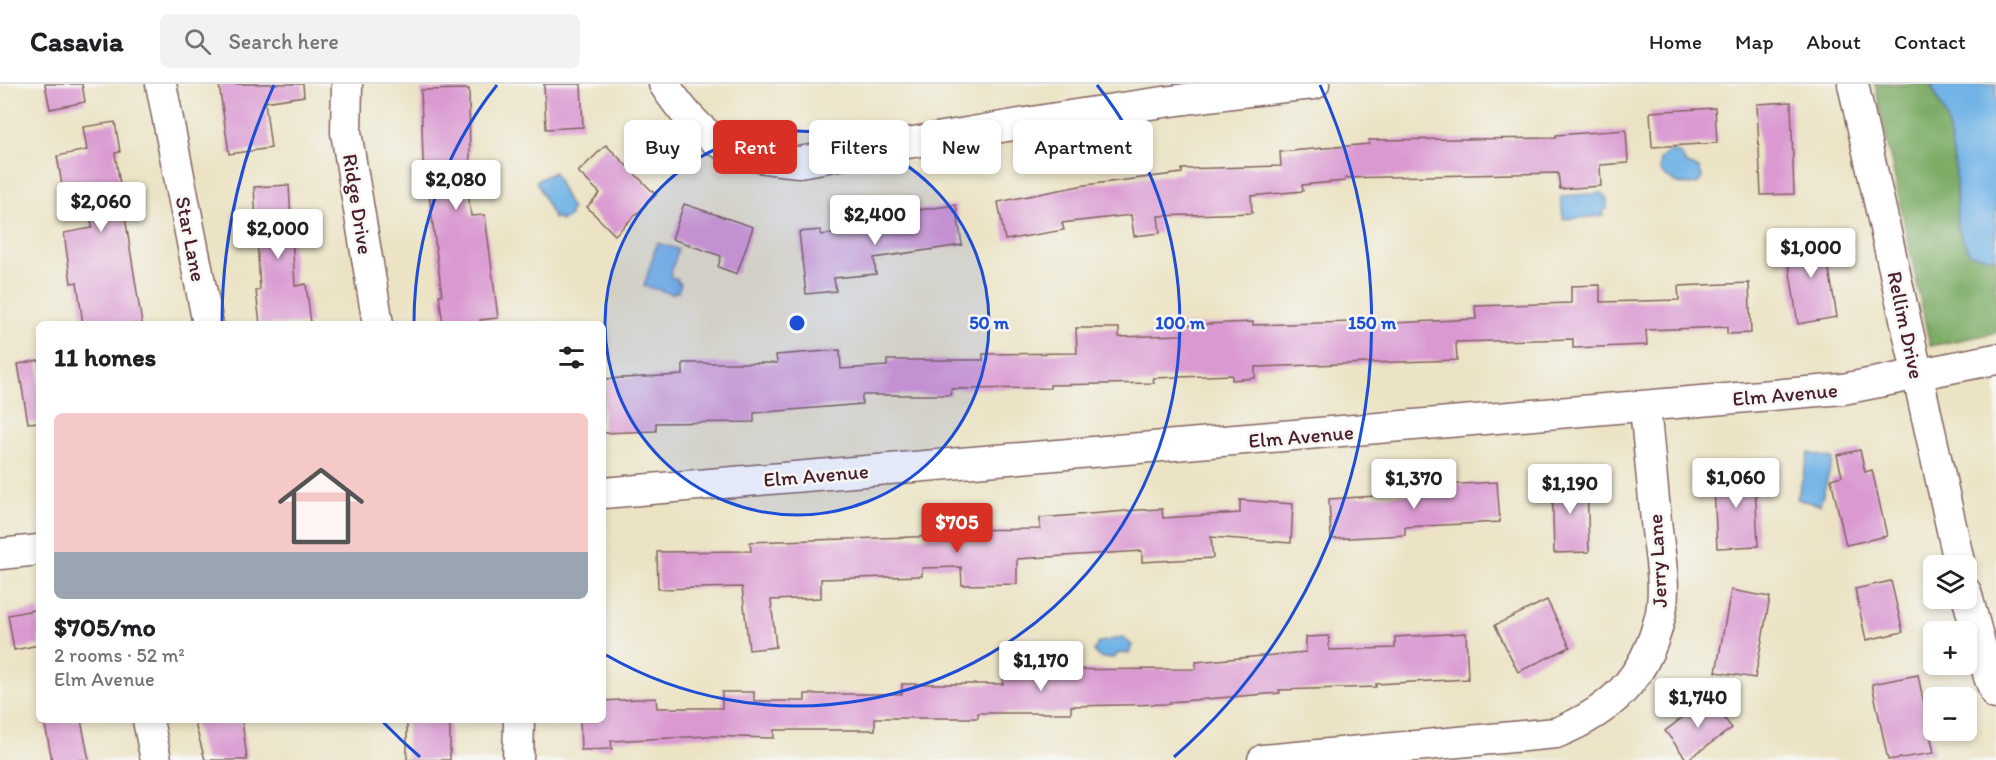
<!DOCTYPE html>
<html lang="en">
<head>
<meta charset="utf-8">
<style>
  :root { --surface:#fff; --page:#f2f2f2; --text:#202124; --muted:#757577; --line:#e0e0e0; --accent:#d93025 }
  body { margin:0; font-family:Itim,sans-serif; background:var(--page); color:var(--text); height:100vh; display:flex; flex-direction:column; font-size:22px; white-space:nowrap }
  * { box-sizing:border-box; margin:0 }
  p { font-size:20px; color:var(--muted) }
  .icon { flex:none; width:33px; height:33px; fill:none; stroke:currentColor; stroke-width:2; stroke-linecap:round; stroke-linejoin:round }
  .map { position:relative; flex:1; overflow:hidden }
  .drawer { position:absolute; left:36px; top:237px; width:570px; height:402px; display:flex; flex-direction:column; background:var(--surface); border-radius:9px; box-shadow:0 3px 9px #0003 }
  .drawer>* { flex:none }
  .guide { position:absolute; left:624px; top:36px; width:570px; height:54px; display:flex; gap:12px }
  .buttons { position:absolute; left:1923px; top:471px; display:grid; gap:12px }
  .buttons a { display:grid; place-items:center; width:54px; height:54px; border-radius:9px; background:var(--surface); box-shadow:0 3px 9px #0003; font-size:30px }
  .price { position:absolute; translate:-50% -51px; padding:0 14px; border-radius:6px; background:#fff; color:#222; font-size:20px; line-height:39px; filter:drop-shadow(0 2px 3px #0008) }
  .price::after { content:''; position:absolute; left:50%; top:36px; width:18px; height:14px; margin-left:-9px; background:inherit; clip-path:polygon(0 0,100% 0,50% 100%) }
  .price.current { background:var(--accent); color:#fff }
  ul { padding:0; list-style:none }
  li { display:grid; align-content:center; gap:12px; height:318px; padding:0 18px }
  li+li { border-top:2px solid var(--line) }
  li span { display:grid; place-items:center; height:186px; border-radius:9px; color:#555 }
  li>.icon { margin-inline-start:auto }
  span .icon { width:108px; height:108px; fill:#fffc; stroke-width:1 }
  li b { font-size:26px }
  h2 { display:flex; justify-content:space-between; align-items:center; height:72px; padding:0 18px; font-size:26px }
  .pill { padding:0 21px; border-radius:9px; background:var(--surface); box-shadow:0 3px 9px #0003; font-size:21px; line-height:54px }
  .pill.current { background:var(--accent); color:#fff }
  header { display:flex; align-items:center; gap:36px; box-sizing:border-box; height:84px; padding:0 30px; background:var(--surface); border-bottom:2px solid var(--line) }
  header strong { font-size:28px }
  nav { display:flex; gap:33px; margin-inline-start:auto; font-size:21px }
  .search { width:420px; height:54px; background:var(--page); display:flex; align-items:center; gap:15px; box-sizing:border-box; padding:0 21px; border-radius:9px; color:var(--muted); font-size:22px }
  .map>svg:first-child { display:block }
  .forest { fill:#7dac66; stroke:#646648; stroke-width:1.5 }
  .water { fill:#71b3e6; stroke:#5e6988; stroke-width:1.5 }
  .building { fill:#da9ad1 }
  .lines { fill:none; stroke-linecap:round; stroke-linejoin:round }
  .minor-casing { stroke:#826461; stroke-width:33 }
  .minor { stroke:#fff; stroke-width:30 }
  .ring { fill:none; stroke:#1d4ed8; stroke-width:3 }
  .labels { text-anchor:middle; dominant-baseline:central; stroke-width:5; stroke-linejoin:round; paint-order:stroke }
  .street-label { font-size:21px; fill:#4a1f2b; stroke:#f6f6f2 }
  .centre { fill:#1d4ed8; stroke:#f6f6f2; stroke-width:3 }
  .ring-label { font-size:18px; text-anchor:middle; font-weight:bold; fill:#1d4ed8; stroke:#f6f6f2; stroke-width:5; stroke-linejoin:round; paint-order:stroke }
</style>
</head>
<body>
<header>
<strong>Casavia</strong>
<div class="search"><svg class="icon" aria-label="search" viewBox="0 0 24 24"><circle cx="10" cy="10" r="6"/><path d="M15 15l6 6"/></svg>Search here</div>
<nav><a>Home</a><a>Map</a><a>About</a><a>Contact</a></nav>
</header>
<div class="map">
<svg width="1996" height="676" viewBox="0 0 1996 676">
  <rect width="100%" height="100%" fill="#f6f6f2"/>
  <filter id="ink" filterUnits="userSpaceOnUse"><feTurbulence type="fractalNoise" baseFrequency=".0167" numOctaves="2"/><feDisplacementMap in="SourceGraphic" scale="12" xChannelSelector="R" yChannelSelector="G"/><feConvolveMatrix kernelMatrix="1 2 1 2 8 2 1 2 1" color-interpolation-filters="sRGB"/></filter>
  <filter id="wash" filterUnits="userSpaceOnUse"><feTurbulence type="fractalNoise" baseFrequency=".008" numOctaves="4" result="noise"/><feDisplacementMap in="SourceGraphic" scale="24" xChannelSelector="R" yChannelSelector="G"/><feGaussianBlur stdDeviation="1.35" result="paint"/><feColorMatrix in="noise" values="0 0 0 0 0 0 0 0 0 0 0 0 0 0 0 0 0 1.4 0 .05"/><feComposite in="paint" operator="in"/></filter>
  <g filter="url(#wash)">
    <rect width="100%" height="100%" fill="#ebe3c4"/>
    <polygon class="forest" points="1875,0 1931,0 1947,35 1956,89 1957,143 1970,170 1996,174 1996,249 1930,262"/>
    <g class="water">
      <polygon points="1931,0 1996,0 1996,174 1970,170 1957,143 1956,89 1947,35"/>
      <path d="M1670,67L1679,69L1687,80L1699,85L1702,92L1699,99C1684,104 1670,98 1660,87V75Z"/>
      <polygon points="554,88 572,126 569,128 570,132 560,137 558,133 554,135 536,97"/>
      <polygon points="1602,109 1607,115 1607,124 1603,127 1603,132 1563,135 1561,112"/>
      <polygon points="657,159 678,165 670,193 678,195 677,198 681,199 678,208 675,207 673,210 644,202"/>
      <polygon points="1809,369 1833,375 1820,421 1797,415"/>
      <path d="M1122,553L1132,561L1129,570L1119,569L1114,574C1105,573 1099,577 1094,567L1098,559Z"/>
    </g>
    <g id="blocks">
      <g class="building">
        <polygon points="45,0 82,0 85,18 50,25"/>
        <polygon points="219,0 303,0 304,12 265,18 271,64 229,70"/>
        <polygon points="544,0 581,0 583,43 546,45"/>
        <polygon points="469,5 470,78 464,78 471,132 485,131 498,234 480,236 481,240 443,240 439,211 442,211 425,79 423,79 421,6"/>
        <polygon points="1791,18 1794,110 1761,111 1757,20"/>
        <polygon points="1715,24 1717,59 1652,63 1650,28"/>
        <polygon points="115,38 120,68 115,69 142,240 83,240 77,198 71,199 64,149 92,144 87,103 63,107 57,72 87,66 83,43"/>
        <polygon points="1626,46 1628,79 1600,81 1601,102 1560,105 1558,89 1345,94 1345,97 1302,101 1303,107 1251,112 1252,129 1158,132 1160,149 1134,152 1131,131 1062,139 1064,146 1005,156 998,118 1085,101 1182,89 1182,85 1281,82 1280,68 1369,60 1369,56 1556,54 1556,51"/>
        <polygon points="606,61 656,111 615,151 587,123 600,109 578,88"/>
        <polygon points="289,101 295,202 306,200 311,240 260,240 256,207 260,206 254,103"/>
        <polygon points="684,120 753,143 737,190 718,183 721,172 672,155"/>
        <polygon points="956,121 962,161 874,174 876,190 834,194 836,207 806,210 799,148 821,146 821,151 890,143 888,130"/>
        <polygon points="1823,150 1837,233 1798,240 1785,156"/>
        <polygon points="1749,199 1751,249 1727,250 1727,243 1646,246 1647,261 1573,264 1573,255 1456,258 1457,276 1255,283 1255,294 1232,296 1232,291 1153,294 1154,299 1050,301 1050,304 951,305 951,311 862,311 862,320 754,329 754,338 656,339 656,347 603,349 603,295 683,291 683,279 777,279 776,271 840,266 841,285 887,282 887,276 983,276 983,270 1077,269 1076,244 1119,244 1119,253 1182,251 1182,241 1253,238 1253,241 1351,238 1351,241 1476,235 1475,222 1571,219 1571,202 1600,201 1600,218 1679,216 1678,202"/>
        <polygon points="39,276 39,338 28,339 18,280"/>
        <polygon points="1860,366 1865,388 1872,386 1887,452 1846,461 1831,395 1842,392 1837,371"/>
        <polygon points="1744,379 1745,399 1755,398 1758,462 1717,464 1714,403 1723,402 1722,380"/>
        <polygon points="1587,393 1589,468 1554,469 1552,394"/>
        <polygon points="1497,398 1500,438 1405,443 1405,451 1331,455 1329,415 1425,409 1424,402"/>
        <polygon points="1240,416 1293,420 1291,459 1211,453 1213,474 1142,478 1142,467 1017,475 1017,500 962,501 961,483 922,484 922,492 821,495 821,514 771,516 776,563 749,566 742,503 658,505 657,468 751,467 750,458 944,452 944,446 1040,445 1040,434 1139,426 1162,425 1163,434 1240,429"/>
        <polygon points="1891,497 1903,548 1866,556 1855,505"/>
        <polygon points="1731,506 1770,513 1755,594 1716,588"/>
        <polygon points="1547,516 1570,563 1518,588 1495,541"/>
        <polygon points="39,525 39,561 14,566 8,531"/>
        <polygon points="1466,549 1468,595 1376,600 1376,603 1279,606 1280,609 1170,618 1170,620 1071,622 1071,629 978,629 978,634 875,634 875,646 774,646 774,654 707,652 611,657 612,665 581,666 580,636 603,636 603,617 656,614 657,624 722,624 722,608 754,608 754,617 805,617 805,610 902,610 902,600 1003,600 1003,586 1196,585 1196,578 1306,568 1306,553 1329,552 1329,566 1395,564 1395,553"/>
        <polygon points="1918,591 1934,669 1888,676 1872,600"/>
        <polygon points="1708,614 1732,644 1687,676 1665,647"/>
        <polygon points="44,636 81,636 89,676 52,676"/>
        <polygon points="194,636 242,636 247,676 205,676"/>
        <rect x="407" y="636" width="43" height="40"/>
      </g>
    </g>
  </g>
  <g filter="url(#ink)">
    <use href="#blocks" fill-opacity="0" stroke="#826461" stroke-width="1.5"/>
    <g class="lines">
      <defs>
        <g id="minor">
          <polyline points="161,0 208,240"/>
          <polyline points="347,0 346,48 378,240"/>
          <path d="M664,0C702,58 731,73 799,78C970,48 1141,17 1314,0"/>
          <polyline points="1853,0 1960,482"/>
          <polyline points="603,409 1843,305 1996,275"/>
          <polyline points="0,470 39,466"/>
          <polyline points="1966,508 1989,593 1996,610"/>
          <polyline points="148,636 156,676"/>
          <polyline points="518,676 519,636"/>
          <path d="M1263,676L1556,649C1611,627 1644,595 1659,537C1668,506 1659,468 1656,437C1652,399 1649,361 1645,323"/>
        </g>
      </defs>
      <use href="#minor" class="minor-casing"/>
      <use href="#minor" class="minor"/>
    </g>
  </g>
  <circle cx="797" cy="239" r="192" fill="#1d4ed8" fill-opacity=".12"/>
  <g class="ring">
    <circle cx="797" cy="239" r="192"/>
    <path d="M414 239A383 383 0 0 1 497 1M1097 1A383 383 0 0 1 606 571"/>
    <path d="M420 673A575 575 0 0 1 383 638M222 239A575 575 0 0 1 274 1M1320 1A575 575 0 0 1 1174 673"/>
  </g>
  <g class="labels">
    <g class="street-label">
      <text transform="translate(358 120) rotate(81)">Ridge Drive</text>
      <text transform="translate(191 155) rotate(79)">Star Lane</text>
      <text transform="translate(1906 241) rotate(78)">Rellim Drive</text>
      <text transform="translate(1785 310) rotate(-5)">Elm Avenue</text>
      <text transform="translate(1301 352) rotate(-5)">Elm Avenue</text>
      <text transform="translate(816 391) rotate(-5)">Elm Avenue</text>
      <text transform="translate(1657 477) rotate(-93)">Jerry Lane</text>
    </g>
  </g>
  <circle cx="797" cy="239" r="9" class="centre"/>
  <g class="ring-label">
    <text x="989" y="245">50 m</text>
    <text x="1180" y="245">100 m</text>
    <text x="1372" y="245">150 m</text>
  </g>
</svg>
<div class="buttons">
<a><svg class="icon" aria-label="layers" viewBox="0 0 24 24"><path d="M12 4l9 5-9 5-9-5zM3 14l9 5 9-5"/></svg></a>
<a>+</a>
<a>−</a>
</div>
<b class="price" style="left:456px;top:127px">$2,080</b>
<b class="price" style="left:101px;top:149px">$2,060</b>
<b class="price" style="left:875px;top:162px">$2,400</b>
<b class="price" style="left:278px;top:176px">$2,000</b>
<b class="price" style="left:1811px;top:195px">$1,000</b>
<b class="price" style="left:1736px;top:425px">$1,060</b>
<b class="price" style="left:1414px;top:426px">$1,370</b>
<b class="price" style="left:1570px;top:431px">$1,190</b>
<b class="price current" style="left:957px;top:470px">$705</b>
<b class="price" style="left:1041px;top:608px">$1,170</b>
<b class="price" style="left:1698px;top:645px">$1,740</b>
<div class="guide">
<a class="pill">Buy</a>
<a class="pill current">Rent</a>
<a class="pill">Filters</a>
<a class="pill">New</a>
<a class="pill">Apartment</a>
</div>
<section class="drawer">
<h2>11 homes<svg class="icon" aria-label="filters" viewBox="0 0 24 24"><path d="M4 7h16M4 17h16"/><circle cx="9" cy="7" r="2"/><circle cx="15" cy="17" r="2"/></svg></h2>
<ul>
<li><span style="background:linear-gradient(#f6c9c9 75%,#9aa5b1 0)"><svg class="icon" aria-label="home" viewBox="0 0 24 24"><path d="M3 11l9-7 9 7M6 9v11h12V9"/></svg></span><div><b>$705/mo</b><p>2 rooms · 52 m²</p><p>Elm Avenue</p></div></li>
</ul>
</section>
</div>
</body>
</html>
